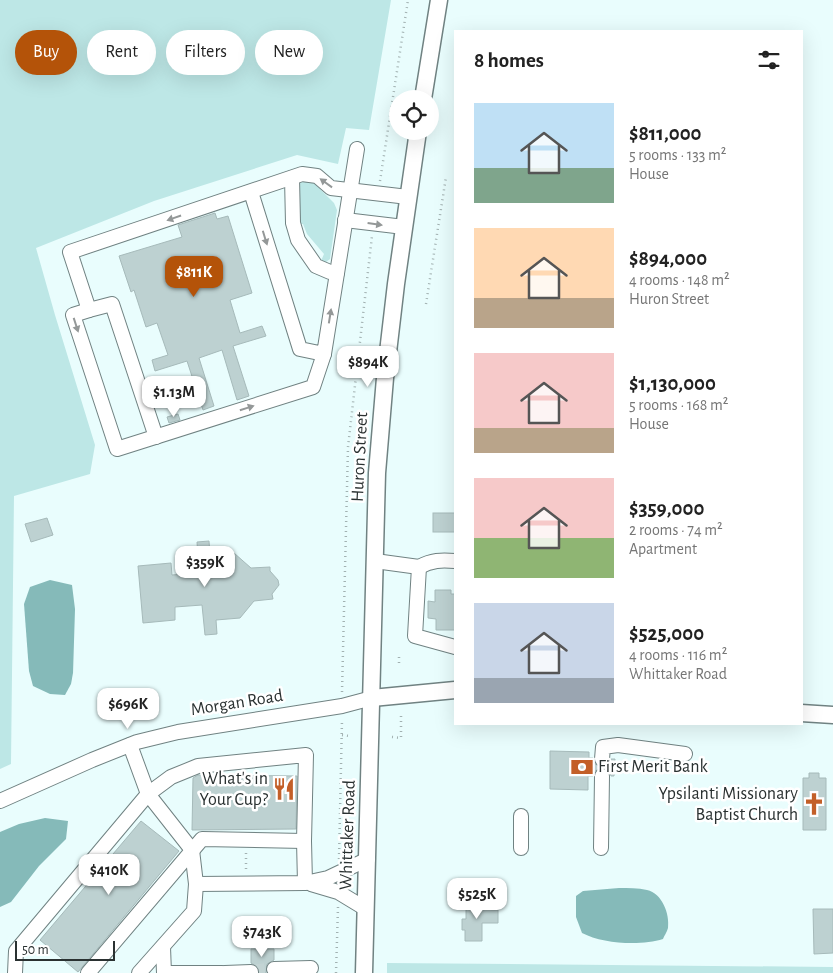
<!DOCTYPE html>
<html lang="en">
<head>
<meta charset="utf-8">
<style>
  :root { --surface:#fff; --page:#f2f2f2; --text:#222; --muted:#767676; --accent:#b45309 }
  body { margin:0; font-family:"Alegreya Sans",sans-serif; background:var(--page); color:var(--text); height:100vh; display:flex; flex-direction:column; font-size:19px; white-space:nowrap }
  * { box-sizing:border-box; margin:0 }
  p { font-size:16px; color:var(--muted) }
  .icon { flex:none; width:28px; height:28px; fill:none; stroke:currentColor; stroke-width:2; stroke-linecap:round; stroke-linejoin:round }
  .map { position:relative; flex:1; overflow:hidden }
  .panel { position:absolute; left:454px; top:30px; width:349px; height:695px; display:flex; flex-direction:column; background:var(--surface); border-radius:0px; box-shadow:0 5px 20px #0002 }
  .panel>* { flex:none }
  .banner { position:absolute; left:15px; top:30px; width:364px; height:45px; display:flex; gap:10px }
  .controls { position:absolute; left:389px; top:90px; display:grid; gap:10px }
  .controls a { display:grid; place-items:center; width:50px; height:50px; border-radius:50%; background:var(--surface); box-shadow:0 5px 20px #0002; font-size:25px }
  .scale { position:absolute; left:15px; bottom:12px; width:100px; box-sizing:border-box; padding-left:5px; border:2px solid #2a3131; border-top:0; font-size:14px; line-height:18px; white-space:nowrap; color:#2a3131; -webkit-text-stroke:4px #fff; paint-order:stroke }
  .price { position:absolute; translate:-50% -42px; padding:0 11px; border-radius:10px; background:#fff; color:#222; font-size:16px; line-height:32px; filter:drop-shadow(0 1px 2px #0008) }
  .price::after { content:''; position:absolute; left:50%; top:30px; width:15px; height:11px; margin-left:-8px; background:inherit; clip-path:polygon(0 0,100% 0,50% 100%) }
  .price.current { background:var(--accent); color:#fff }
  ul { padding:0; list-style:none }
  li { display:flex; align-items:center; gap:15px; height:125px; padding:0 20px }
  li span { display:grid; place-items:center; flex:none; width:140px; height:100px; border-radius:0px; color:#555 }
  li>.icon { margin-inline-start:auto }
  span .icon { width:60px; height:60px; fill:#fffc; stroke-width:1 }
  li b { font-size:21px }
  h2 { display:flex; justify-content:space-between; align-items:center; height:60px; padding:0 20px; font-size:21px }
  .tag { padding:0 18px; border-radius:22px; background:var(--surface); box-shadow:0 5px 20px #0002; font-size:18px; line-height:45px }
  .tag.current { background:var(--accent); color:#fff }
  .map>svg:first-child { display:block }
  .green { fill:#bde7e6 }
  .water { fill:#85bab9 }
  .building { fill:#bdd1d1; stroke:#a6baba }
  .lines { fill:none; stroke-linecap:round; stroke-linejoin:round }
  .minor-tunnel { stroke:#c3d4d4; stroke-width:14; stroke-dasharray:14 7; stroke-linecap:butt }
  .minor-casing { stroke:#708282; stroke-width:16 }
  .major-casing { stroke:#708282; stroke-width:19 }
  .path { stroke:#a2b1b1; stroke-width:2.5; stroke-dasharray:1 4; stroke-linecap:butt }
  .minor { stroke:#fff; stroke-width:14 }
  .major { stroke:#fff; stroke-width:16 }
  .oneway { fill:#949898 }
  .labels { text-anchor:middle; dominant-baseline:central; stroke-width:5; stroke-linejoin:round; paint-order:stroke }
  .street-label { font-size:18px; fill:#2a3131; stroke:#fff }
  .poi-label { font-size:18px; fill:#2a3131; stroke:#fff; text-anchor:end }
</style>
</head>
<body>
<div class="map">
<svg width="833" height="973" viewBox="0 0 833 973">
  <rect width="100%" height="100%" fill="#e9fdfd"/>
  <g class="green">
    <polygon points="0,0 391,0 369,130 346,128 338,164 297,155 154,201 36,248 55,315 95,445 90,474 14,496 11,764 0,769"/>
    <polygon points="303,179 310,179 334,203 337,210 330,259 326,262 321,261 324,254 307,234 303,224 297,224 299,182"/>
    <polygon points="387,963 833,967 833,973 387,973"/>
  </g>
  <g class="water">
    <polygon points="50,580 72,585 75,609 73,673 71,684 65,695 50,694 33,686 29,671 24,604 30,587"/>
    <polygon points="45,818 68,821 66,839 39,866 11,902 0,907 0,832 19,824"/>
    <path d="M619,888C628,888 638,888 647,890C662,893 670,914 668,928C667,932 664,936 663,939C641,946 603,944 582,933L576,917V896L583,891Z"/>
  </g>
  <g class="building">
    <polygon points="215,213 217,219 228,216 252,293 230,300 240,333 262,326 266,336 233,346 249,396 237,400 222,350 199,358 214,406 203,410 187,361 155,371 152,360 168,355 157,323 146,327 134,290 131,292 119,256 182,237 178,225"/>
    <polygon points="178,414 180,420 169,423 167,417"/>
    <rect x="433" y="513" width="22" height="19"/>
    <polygon points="47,518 53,535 31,542 25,524"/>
    <polygon points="209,541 210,555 234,553 251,568 270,567 270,571 278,580 279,585 272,594 273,599 254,601 240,618 216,620 217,634 205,635 202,605 175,607 175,620 143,623 138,566 171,563 172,575 199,573 197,542"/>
    <polygon points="435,590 451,590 451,594 455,594 455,630 436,630 436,619 428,618 428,601 435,602"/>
    <polygon points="550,751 589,752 589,758 593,758 594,763 601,768 595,771 593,776 588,776 588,790 550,789"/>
    <polygon points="611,759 615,759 614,776 611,776 609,771 603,767 609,764"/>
    <polygon points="809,773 819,773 819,778 826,778 826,830 803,830 803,778 809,778"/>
    <polygon points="198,775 297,776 296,829 192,830 193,778"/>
    <polygon points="141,821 179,851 78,972 40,940"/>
    <polygon points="466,900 482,900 482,909 498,910 498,923 482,923 482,941 465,941 465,930 462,930 462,919 466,919"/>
    <polygon points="813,909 833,909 833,953 814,954"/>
    <polygon points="251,949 274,949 274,960 267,964 266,973 260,973 258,967 251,963"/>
  </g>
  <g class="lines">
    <polyline class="minor-tunnel" points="251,972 274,969"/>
    <defs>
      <g id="minor">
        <polyline points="292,178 293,223 298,240 316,266 330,272 337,273"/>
        <polyline points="251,192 300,349 324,354 357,149"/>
        <polyline points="345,220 404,227"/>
        <polyline points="89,310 112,304 156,437"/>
        <polyline points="324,354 313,387 117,449 73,315 89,310 70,252 302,174 317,176 331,188 408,197"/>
        <polyline points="375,561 419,567 415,636 455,647"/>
        <path d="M419,567C432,560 441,560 455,561"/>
        <polyline points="130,745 148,794 192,850 196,884 194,911 139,973"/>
        <polyline points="602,759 603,747 618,745 685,754"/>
        <polyline points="0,801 92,760 137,742 178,732 342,706 372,698"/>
        <polyline points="521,848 521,816"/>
        <polyline points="601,848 602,776"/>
        <polyline points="305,883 328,878 368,859"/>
        <polyline points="311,884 338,892 366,909"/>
        <polyline points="163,947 164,973"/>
        <polyline points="274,969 311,968"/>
        <polyline points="15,973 16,951 148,794 171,777 198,766 306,755 304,841 305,883 196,884"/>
        <polyline points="88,973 202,839 304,841"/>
        <polyline points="170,973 222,973"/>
        <polyline points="225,973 251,972"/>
      </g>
      <g id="major">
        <polyline points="423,99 439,0"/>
        <polyline points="372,698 455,690"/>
        <polyline points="801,713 833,715"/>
        <polyline points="364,973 377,473 385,378 396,284 418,131"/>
      </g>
    </defs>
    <use href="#minor" class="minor-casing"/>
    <use href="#major" class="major-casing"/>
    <g class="path">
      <polyline points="380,181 408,0"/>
      <polyline points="426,304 446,177"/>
      <polyline points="399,657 399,667"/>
      <polyline points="342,692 348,447 372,236"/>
      <polyline points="342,735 349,736"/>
      <polyline points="392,737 401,738 401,715"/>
      <polyline points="246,853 246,870"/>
      <polyline points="339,859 342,720"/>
      <polyline points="336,973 338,907"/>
    </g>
    <use href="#minor" class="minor"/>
    <use href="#major" class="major"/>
  </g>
  <defs><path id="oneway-solid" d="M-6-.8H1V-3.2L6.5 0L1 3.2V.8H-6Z" transform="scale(1.25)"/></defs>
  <g class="oneway">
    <use href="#oneway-solid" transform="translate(326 183) rotate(-144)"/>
    <use href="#oneway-solid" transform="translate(174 218) rotate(161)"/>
    <use href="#oneway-solid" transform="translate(375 224) rotate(8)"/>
    <use href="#oneway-solid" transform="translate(265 238) rotate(73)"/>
    <use href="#oneway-solid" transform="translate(330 316) rotate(-81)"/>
    <use href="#oneway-solid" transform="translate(76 325) rotate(72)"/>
    <use href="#oneway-solid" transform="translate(247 408) rotate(-18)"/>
  </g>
  <defs>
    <symbol id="bank-bare" viewBox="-9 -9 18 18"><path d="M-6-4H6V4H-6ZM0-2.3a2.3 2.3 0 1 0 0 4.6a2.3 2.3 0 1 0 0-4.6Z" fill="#c35f28" stroke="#fff" stroke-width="2.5" paint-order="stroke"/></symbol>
    <symbol id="restaurant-bare" viewBox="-9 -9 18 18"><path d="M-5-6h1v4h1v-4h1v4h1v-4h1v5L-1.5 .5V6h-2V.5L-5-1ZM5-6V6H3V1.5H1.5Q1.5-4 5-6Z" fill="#c35f28" stroke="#fff" stroke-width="2.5" paint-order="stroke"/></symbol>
    <symbol id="church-bare" viewBox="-9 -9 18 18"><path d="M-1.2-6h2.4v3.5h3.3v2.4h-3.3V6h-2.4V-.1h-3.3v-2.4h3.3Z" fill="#c35f28" stroke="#fff" stroke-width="2.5" paint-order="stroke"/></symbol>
  </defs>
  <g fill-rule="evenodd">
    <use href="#bank-bare" x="566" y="751" width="32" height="32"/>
    <use href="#restaurant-bare" x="268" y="773" width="32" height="32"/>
    <use href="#church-bare" x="798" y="788" width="32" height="32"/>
  </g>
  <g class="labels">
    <g class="street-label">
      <text transform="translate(360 457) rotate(-87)">Huron Street</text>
      <text transform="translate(237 703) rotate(-9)">Morgan Road</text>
      <text transform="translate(348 835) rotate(-88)">Whittaker Road</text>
    </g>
    <g class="poi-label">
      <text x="598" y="767" text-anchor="start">First Merit Bank</text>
      <text x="268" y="779">What's in<tspan x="268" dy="21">Your Cup?</tspan></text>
      <text x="798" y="794">Ypsilanti Missionary<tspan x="798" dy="21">Baptist Church</tspan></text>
    </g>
  </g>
</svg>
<div class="controls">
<a><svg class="icon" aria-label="locate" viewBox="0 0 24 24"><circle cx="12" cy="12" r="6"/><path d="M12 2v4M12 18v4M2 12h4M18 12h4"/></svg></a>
</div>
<div class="scale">50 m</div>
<b class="price current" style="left:194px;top:298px">$811K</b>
<b class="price" style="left:368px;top:388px">$894K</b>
<b class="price" style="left:174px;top:418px">$1.13M</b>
<b class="price" style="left:205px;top:588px">$359K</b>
<b class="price" style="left:128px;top:730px">$696K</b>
<b class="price" style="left:109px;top:896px">$410K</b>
<b class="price" style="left:477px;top:920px">$525K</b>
<b class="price" style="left:262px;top:958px">$743K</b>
<div class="banner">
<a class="tag current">Buy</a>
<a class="tag">Rent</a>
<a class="tag">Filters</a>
<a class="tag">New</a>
</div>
<section class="panel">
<h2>8 homes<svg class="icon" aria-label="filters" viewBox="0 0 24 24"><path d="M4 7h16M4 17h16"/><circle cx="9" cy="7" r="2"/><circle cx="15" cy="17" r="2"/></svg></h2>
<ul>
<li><span style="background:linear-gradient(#bfe0f5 65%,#7fa58c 0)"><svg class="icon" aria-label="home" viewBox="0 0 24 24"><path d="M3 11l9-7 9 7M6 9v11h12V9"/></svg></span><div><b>$811,000</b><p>5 rooms · 133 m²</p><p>House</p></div></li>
<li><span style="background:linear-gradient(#ffd9b3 70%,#b9a48a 0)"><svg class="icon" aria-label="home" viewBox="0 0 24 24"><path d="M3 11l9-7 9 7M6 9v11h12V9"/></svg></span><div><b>$894,000</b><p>4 rooms · 148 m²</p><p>Huron Street</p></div></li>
<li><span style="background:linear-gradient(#f6c9c9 75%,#b9a48a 0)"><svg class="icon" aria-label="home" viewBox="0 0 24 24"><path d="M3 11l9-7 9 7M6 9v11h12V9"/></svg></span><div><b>$1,130,000</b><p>5 rooms · 168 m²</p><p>House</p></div></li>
<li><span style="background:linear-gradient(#f6c9c9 60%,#8fb573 0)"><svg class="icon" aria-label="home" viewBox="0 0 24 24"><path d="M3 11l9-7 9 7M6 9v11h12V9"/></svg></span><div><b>$359,000</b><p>2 rooms · 74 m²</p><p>Apartment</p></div></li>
<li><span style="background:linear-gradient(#c9d6e8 75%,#9aa5b1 0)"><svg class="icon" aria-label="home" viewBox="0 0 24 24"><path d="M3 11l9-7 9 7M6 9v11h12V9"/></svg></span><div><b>$525,000</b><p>4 rooms · 116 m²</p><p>Whittaker Road</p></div></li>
</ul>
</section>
</div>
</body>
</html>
